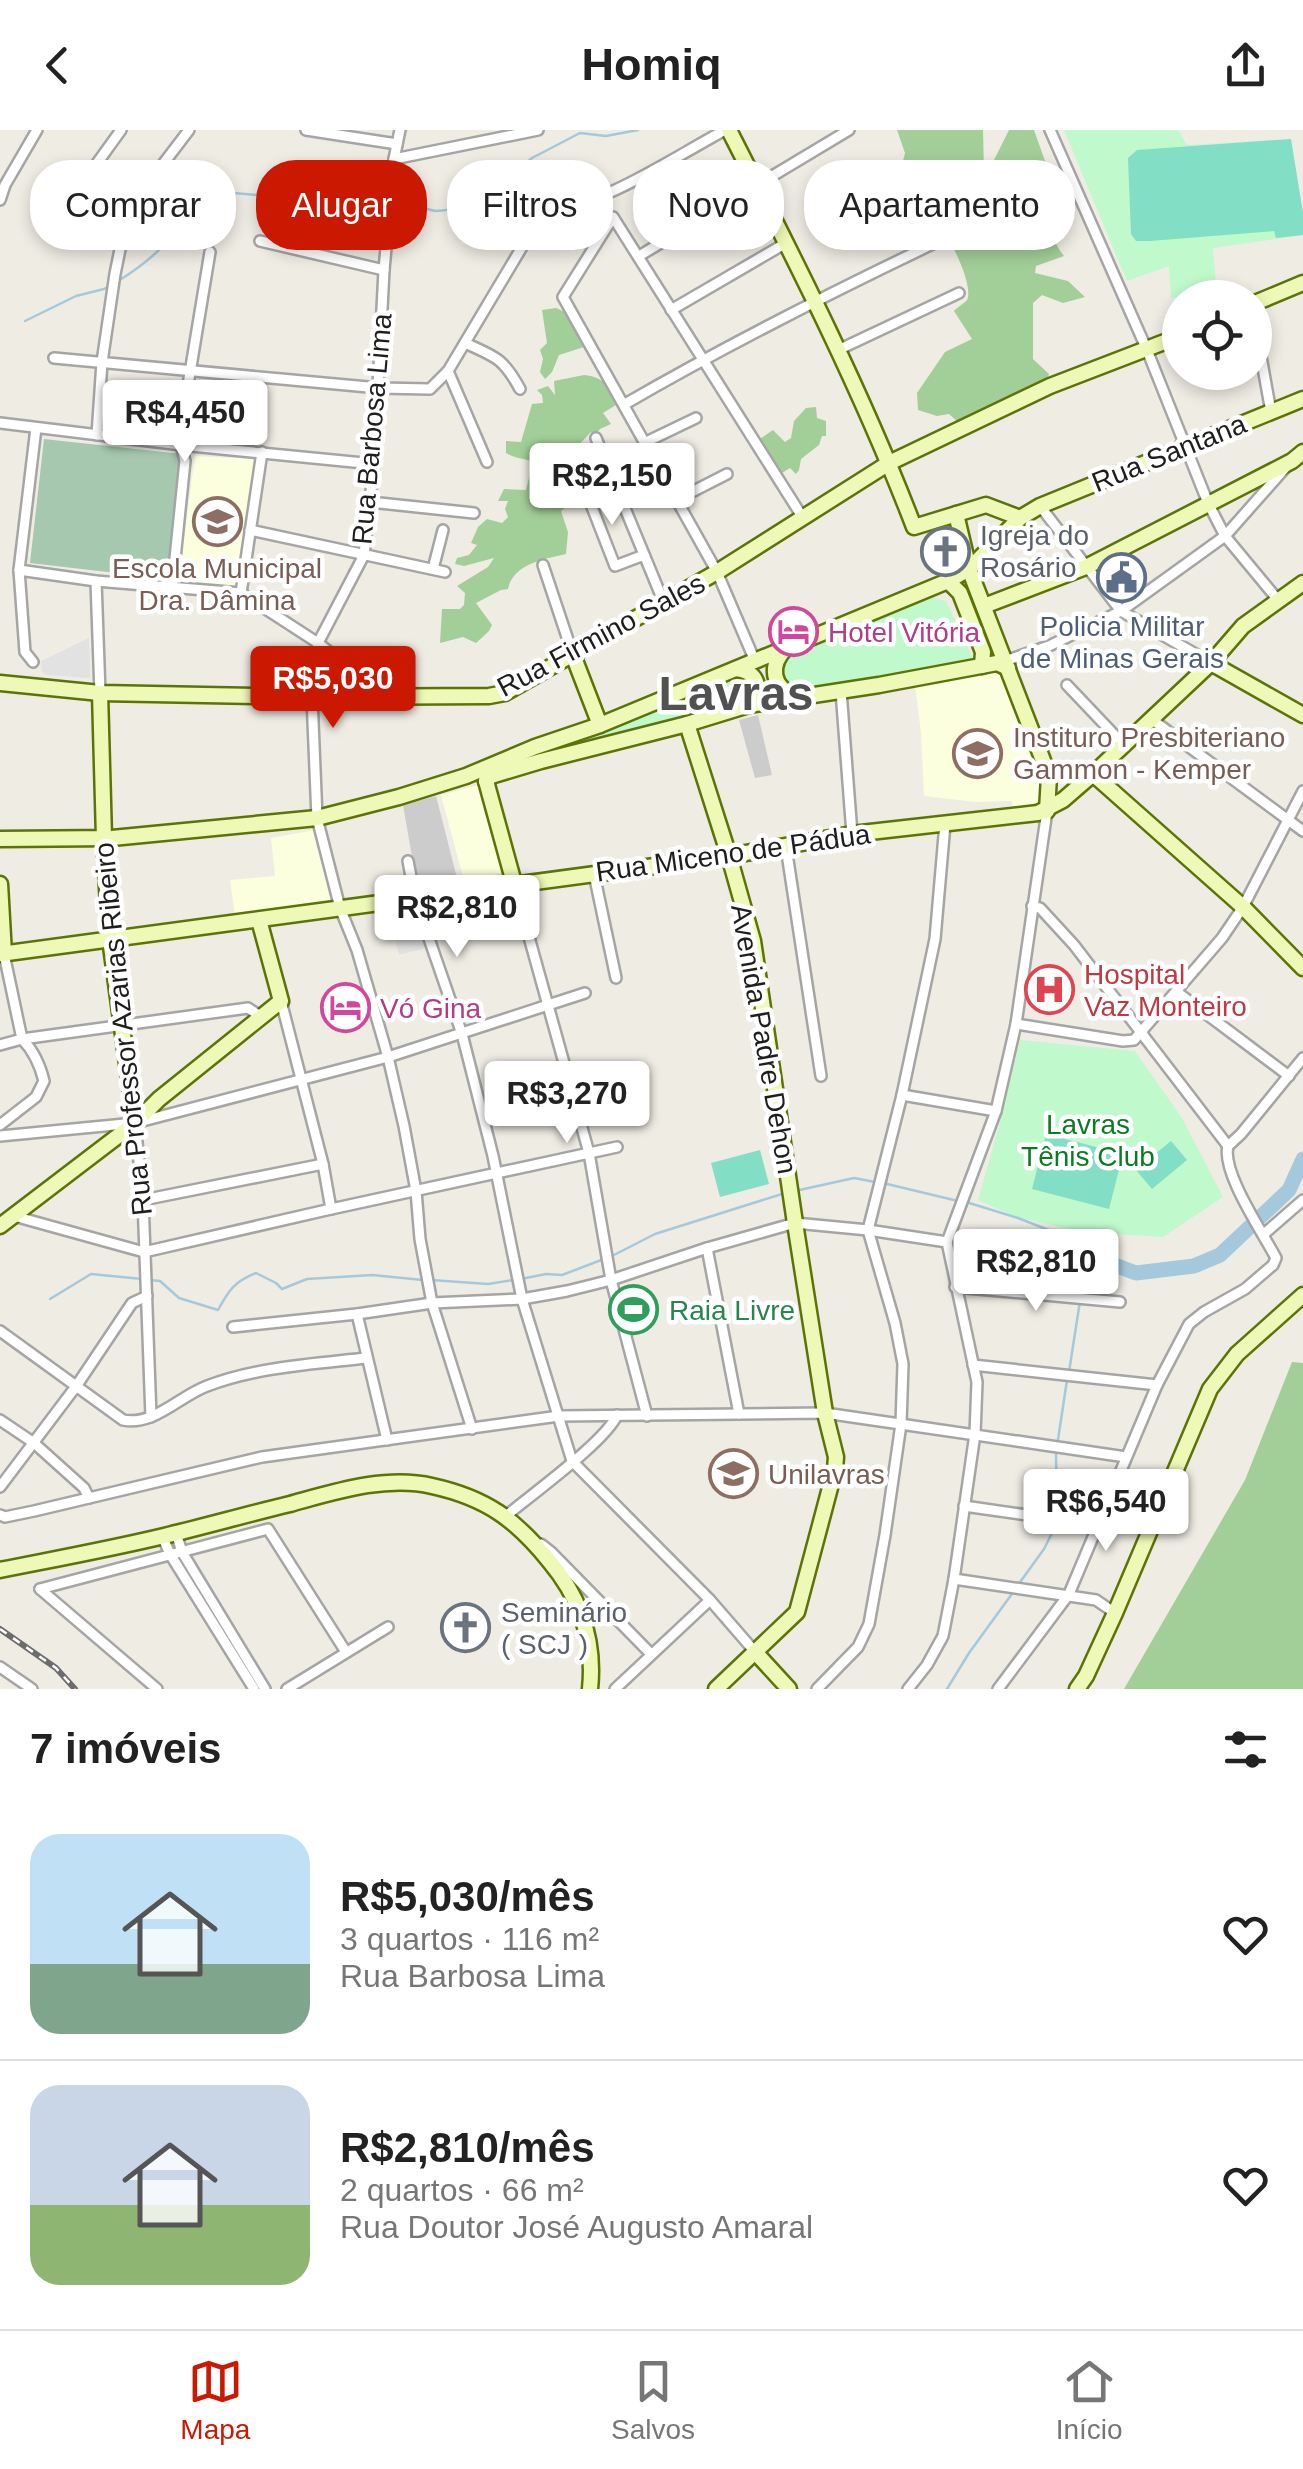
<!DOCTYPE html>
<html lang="pt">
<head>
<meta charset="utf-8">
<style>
  :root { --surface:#fff; --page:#f6f6f6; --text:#222; --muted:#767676; --line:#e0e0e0; --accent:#cb1801 }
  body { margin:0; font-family:Arial,sans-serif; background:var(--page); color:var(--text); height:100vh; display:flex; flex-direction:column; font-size:38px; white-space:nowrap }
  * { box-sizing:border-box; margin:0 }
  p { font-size:32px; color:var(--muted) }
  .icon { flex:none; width:55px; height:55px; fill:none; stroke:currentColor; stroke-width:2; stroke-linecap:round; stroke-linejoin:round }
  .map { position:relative; height:1559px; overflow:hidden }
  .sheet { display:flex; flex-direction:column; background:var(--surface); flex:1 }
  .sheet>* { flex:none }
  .banner { position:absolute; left:30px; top:30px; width:1245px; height:90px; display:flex; gap:20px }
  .buttons { position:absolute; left:1162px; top:150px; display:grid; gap:20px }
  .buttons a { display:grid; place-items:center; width:110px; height:110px; border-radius:50%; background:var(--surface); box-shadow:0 5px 15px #0003; font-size:50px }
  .price { position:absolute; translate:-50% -85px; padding:0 22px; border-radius:10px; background:#fff; color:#222; font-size:32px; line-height:65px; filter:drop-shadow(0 2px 5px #0008) }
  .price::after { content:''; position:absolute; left:50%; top:60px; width:30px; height:22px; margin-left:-15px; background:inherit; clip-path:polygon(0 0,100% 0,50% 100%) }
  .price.on { background:var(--accent); color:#fff }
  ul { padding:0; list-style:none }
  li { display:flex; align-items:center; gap:30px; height:250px; padding:0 30px }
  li+li { border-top:2px solid var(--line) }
  li span { display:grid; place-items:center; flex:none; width:280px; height:200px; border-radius:30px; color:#555 }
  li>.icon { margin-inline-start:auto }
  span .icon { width:120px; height:120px; fill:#fffc; stroke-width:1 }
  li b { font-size:42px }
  h2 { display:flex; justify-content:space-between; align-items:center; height:120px; padding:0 30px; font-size:42px }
  .chip { padding:0 35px; border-radius:40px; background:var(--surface); box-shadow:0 5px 15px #0003; font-size:35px; line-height:90px }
  .chip.on { background:var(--accent); color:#fff }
  header { display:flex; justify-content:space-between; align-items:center; height:130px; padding:0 30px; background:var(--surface); font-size:45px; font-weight:600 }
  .tab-bar { display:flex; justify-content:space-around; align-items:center; height:140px; border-top:2px solid var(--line); background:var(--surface); font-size:28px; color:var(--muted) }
  .tab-bar a { display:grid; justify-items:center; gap:5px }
  .tab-bar .on { color:var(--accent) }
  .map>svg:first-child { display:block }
  .education { fill:#fbffdd }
  .religious { fill:#ccc }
  .forest { fill:#a2ce98 }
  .cemetery { fill:#a5c8ae }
  .park { fill:#c0f9cb }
  .pitch { fill:#82dec5 }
  .parking { fill:#e2e2e2 }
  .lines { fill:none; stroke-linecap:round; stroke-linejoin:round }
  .stream { stroke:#a4c9dc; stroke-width:2.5 }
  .river { stroke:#a4c9dc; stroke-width:15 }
  .street-casing { stroke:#a5a5a5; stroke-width:14 }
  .secondary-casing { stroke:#5b7405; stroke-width:19 }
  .street { stroke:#fff; stroke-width:9 }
  .secondary { stroke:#eef9b7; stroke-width:14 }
  .rail-casing { stroke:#6c6c6c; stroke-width:6 }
  .rail { stroke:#fff; stroke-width:2.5; stroke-dasharray:8; stroke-linecap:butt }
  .labels { text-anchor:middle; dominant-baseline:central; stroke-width:9; stroke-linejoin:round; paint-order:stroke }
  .street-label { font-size:28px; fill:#1e1e1e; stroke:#fff }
  .worship-label { font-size:28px; fill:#5b616d; stroke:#fff; text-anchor:start }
  .education-label { font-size:28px; fill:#785e54; stroke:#fff; text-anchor:start }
  .service-label { font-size:28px; fill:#4e5e75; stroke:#fff }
  .hotel-label { font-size:28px; fill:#b23c85; stroke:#fff; text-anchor:start }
  .health-label { font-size:28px; fill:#be3a42; stroke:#fff; text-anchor:start }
  .park-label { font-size:28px; fill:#0c7c22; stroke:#fff }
  .leisure-label { font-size:28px; fill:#27864d; stroke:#fff; text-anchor:start }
  .town-label { font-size:48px; font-weight:bold; fill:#515151; stroke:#fff }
</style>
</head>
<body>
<header><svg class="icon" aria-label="back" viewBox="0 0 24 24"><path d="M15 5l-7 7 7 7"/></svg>Homiq<svg class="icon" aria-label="share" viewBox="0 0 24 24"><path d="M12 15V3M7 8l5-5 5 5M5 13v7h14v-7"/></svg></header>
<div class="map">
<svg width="1303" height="1559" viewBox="0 0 1303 1559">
  <rect width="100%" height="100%" fill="#efece4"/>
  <g class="education">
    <polygon points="195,326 256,329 237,458 178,453"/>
    <polygon points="999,536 1043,644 1038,673 1012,681 1012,671 976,672 924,666 921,603 915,555"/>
    <polygon points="483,654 508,742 464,751 441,665"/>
    <polygon points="315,700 335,773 235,786 230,750 275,746 271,708"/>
  </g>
  <g class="religious">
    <polygon points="758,585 772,645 755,648 739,590"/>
    <polygon points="436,666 458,752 416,762 414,738 403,675"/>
  </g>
  <g class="forest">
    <path d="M897,0H983L984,43L993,32L1009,0H1034L1045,31L1057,46H1044L1034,61L1051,79C1050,98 1052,111 1064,126L1036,136L1035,143L1068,151L1085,167L1063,173L1042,165L1033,173V229L1049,244L1047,251L957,291L949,284L937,286L918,280L917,263L945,222L972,209L954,181C955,179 966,172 967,170C974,158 952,110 942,101L914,113L907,101L896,106L885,88L847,107L815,108L829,97L831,70L880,57L899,47L905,23Z"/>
    <path d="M556,178C576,186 577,198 584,217L559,225L552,242L545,249L540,242L543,229L540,220L547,213L542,180Z"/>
    <path d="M584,245C607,248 607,256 616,275L603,283L611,294L600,299L594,306L591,302L570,324L581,362L570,367L569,375L561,381L568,402L566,424C544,429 513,434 508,459L501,460L476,473L492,495L489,501L476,513L463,507L440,513L442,479H460L464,475L465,463L457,456L488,437L494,428L464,436L455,434L457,428L469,425L477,415L471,413L478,397L487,389L502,393L508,387L505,379L508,371H498L504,359L526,360L530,344L541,336C532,328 517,330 506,323V311L521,312L532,274L543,273L542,265L537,260L548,256L555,265L554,251Z"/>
    <polygon points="816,277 817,288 826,291 826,306 822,306 819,315 801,329 799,340 796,344 790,338 782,343 767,327 757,311 773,300 785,312 791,308 794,291 806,278"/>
    <polygon points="1292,1232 1303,1233 1303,1559 1124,1559 1245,1350"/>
  </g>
  <polygon class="cemetery" points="44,309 182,324 167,449 30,433"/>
  <g class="park">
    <polygon points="1064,0 1178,0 1187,15 1291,9 1303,83 1303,105 1213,118 1217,167 1171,168 1169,136 1127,151"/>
    <polygon points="924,465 946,471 974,531 786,566 774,562 765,549 768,537 780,527"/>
    <polygon points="739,546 750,553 751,571 534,628 535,624"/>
    <polygon points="1020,910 1135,921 1182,988 1223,1067 1163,1107 1083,1102 1016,1087 978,1070 1003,982"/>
  </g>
  <g class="pitch">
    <polygon points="1291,9 1303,83 1303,105 1276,108 1274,101 1150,111 1136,111 1131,104 1128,28 1137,20"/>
    <polygon points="1046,1004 1123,1024 1109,1079 1032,1059"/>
    <polygon points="1171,1011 1187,1030 1152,1059 1136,1040"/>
    <polygon points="760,1020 769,1054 720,1067 711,1033"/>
  </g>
  <g class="parking">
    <polygon points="89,508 90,548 47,545 42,542 41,531"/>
    <polygon points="416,774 428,817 399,825 387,779"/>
  </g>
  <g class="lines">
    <g class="stream">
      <polyline points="396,71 435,81 462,79 489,66 532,28 580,3 606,6 638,0"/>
      <path d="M118,151C153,130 181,101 204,68L234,63L268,66L316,58L360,62L388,69"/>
      <polyline points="25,191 76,166 104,159 111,155"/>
      <polyline points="883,1053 958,1071"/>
      <polyline points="795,1061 854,1048 875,1052"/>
      <polyline points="966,1072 1018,1088 1074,1110 1077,1121"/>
      <polyline points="612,1126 655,1104 782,1064"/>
      <polyline points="521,1149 546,1144 562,1145 604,1129"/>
      <path d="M150,1150L160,1151L179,1168L218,1180C229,1160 234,1152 256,1143L276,1153L282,1159L307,1149L372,1145L423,1150"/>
      <polyline points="431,1150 488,1154 513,1150"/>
      <polyline points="1083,1164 1102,1130"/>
      <polyline points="50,1169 91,1144 142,1149"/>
      <polyline points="1069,1242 1080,1171"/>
      <polyline points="1018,1455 1044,1419 1057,1393 1056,1323 1067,1250"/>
      <polyline points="947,1559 969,1523 1014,1461"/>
    </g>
    <polyline class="river" points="1077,1121 1136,1143 1194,1136 1220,1125 1289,1060 1303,1029"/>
    <defs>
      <g id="street">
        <polyline points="121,0 72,68 128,80"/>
        <polyline points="306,0 397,14"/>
        <polyline points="400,0 394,29 384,140 374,334 364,425 318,513 312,567 317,688 340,778 357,820 388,927 404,996 416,1061 420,1109 432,1173 472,1299"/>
        <polyline points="1050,0 1147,220 1208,373 1225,406 1278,470"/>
        <polyline points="394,29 538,0"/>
        <polyline points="0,70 5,55 37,0"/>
        <polyline points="260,111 384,140"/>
        <polyline points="639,126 849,0"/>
        <polyline points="671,180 786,113"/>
        <polyline points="1255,193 1271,282"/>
        <path d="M465,213C496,227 503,228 520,259"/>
        <polyline points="838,220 959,163"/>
        <path d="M54,228L379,258L430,259L448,241L525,112C557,76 572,80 613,61C651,44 688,20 725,0"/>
        <polyline points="448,241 487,332"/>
        <path d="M625,274C727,215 832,162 939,111"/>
        <polyline points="0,293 181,315 374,334"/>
        <polyline points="97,305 102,232 115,144 128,80 189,0"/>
        <polyline points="596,308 664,473"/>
        <polyline points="646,312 696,288"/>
        <polyline points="585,359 615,436 644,425"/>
        <polyline points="676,370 727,344"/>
        <polyline points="370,372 474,383"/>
        <polyline points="1040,376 1121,481 1211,533"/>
        <polyline points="250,400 445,442"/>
        <polyline points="543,435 573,525"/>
        <polyline points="433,439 443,400"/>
        <polyline points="19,440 96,451 241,463 318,513 373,556 388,565"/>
        <polyline points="96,451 100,563"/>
        <polyline points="172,458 185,331 181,315 181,297 210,122"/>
        <polyline points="241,463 262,322"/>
        <polyline points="755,531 717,442 563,167 613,87 803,388"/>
        <polyline points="1005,531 1049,516 1121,481 1225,406 1286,337"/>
        <polyline points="33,532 25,522 19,440 36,298"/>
        <polyline points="1067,555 1123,614"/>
        <polyline points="841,561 852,704"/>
        <polyline points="1150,588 1303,701"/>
        <polyline points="786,717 821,946"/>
        <polyline points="408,731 415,768 462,904 493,1026 522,1169 572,1331 710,1470 756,1523"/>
        <polyline points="594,744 616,848"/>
        <polyline points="514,753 589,1023 611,1150 647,1286"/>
        <polyline points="1032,776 1040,778 1074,815 1228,1016"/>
        <polyline points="1177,862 1289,946"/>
        <polyline points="281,871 323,1034 331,1079"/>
        <polyline points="1016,894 1123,911 1134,910 1222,808 1243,777 1303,661"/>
        <polyline points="0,915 22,909 248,878 260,886"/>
        <polyline points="902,965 996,981"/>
        <polyline points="135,993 143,1070 151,1287"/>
        <path d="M0,995L36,967L44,951C40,935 34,921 22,909L4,824"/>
        <polyline points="0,1006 135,993 388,927 585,863"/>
        <polyline points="1228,1016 1241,1004 1303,928"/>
        <polyline points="143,1070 323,1034"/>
        <polyline points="14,1086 144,1122 331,1079 617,1017"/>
        <polyline points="1264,1104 1303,1070"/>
        <polyline points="707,1118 739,1284"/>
        <polyline points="955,1157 1120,1172"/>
        <polyline points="357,1184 387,1310"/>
        <polyline points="233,1197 357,1184 432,1173 522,1169 567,1161 611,1150 707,1118 795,1093 868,1100 947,1112"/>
        <path d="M0,1201L123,1290C154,1296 178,1267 207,1256C257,1237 312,1234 366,1228"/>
        <polyline points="973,1235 1157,1255"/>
        <polyline points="0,1290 34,1313 84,1358 89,1368"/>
        <polyline points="0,1357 77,1255 132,1173 147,1166"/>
        <polyline points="964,1376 1041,1387"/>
        <polyline points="0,1385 5,1387 34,1381 262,1327 559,1286 825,1283 1126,1327"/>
        <path d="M506,1386C531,1365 606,1311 617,1285"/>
        <polyline points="176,1403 182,1422 265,1559"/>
        <polyline points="162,1406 170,1424 254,1559"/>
        <polyline points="541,1414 551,1422 651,1524"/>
        <polyline points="954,1449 1096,1470 1115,1483"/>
        <polyline points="40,1459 268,1399 346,1522"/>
        <polyline points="40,1459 157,1559"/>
        <polyline points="0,1537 32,1559"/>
        <polyline points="287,1559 388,1497"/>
        <polyline points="615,1559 710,1470"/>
        <polyline points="817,1559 858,1517 869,1494 885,1405 901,1294 903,1234 895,1193 868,1100 902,965 935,809 945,694"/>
        <polyline points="908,1559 927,1535 943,1506 954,1449 975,1304 977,1252 947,1112 996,981 1016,894 1047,681"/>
        <path d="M998,1559L1069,1464L1157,1255L1189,1194L1204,1182L1245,1159L1273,1135L1276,1128C1263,1103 1221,1042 1228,1016"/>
      </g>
      <g id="secondary">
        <path d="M729,0C795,130 862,261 914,397L986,375L1020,388"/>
        <polyline points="1255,173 1303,153"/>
        <polyline points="956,384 969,439 1049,646 1047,681"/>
        <polyline points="948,451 960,463 983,522 982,536"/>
        <polyline points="984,476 1086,437 1292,331 1303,322"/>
        <path d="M786,518C769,535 771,558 796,566"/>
        <polyline points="573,525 600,595"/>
        <polyline points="1211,533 1303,585"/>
        <path d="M736,539C757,541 764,559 749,575"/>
        <polyline points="0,553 100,563 312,567 489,566 505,563 717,442 889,333 1050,256 1180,206"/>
        <polyline points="100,563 104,708 110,809 135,993"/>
        <polyline points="687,594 729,726 753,811 795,1093 825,1283 836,1327 835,1339 797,1482 716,1559"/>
        <polyline points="1093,644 1243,777 1303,838"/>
        <polyline points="486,651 491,646 541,631 687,594 749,575 879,555 997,533 1008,538"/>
        <polyline points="486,651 514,753"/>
        <polyline points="0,709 112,708 317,688 399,667 466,646 535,617 600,595 948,451 969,439 1020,388 1040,376 1303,269"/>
        <polyline points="0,754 4,824"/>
        <polyline points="0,824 729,726 852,704 1038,683 1063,670 1093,644 1211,533 1243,496 1303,453"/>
        <polyline points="0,1096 135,993 159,969 281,871 259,790"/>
        <path d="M0,1440C55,1429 110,1419 164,1406C206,1396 248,1384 290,1374C334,1362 386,1345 432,1356C487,1368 516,1390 550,1432C581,1469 595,1511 590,1559"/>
        <polyline points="756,1523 789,1559"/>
        <polyline points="1077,1559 1086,1546 1115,1483 1210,1259 1237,1224 1303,1165"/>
      </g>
    </defs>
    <use href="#street" class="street-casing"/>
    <use href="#secondary" class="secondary-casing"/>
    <use href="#street" class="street"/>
    <use href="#secondary" class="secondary"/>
    <defs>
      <polyline id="rail" points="0,1499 56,1538 75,1559"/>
    </defs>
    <use href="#rail" class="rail-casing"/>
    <use href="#rail" class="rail"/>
  </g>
  <defs>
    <symbol id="school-ring" viewBox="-11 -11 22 22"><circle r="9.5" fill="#fff" stroke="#8d6e63" stroke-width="1.5"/><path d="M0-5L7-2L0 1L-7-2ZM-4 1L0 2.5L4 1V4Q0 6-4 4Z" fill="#8d6e63"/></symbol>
    <symbol id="church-ring" viewBox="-11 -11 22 22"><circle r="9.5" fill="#fff" stroke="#6b7280" stroke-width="1.5"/><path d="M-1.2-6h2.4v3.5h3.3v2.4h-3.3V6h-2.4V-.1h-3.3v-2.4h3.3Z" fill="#6b7280"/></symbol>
    <symbol id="civic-ring" viewBox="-11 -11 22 22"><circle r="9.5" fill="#fff" stroke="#5c6f8a" stroke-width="1.5"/><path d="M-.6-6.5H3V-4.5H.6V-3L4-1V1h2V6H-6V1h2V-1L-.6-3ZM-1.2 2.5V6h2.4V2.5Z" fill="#5c6f8a"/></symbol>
    <symbol id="hotel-ring" viewBox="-11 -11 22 22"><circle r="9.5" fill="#fff" stroke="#d1479c" stroke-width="1.5"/><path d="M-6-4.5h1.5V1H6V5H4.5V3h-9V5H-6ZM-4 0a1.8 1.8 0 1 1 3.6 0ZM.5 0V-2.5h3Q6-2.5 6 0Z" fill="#d1479c"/></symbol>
    <symbol id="hospital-ring" viewBox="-11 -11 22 22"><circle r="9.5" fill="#fff" stroke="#e0444e" stroke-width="1.5"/><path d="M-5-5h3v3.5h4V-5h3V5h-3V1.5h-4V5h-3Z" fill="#e0444e"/></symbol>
    <symbol id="stadium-ring" viewBox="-11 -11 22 22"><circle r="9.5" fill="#fff" stroke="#2e9e5b" stroke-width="1.5"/><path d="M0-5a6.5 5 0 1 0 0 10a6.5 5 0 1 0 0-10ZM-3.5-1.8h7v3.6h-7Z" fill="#2e9e5b"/></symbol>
    <symbol id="university-ring" viewBox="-11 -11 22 22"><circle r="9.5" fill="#fff" stroke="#8d6e63" stroke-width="1.5"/><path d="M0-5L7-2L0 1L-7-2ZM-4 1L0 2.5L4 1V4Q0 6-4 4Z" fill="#8d6e63"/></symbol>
  </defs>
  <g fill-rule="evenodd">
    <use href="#school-ring" x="190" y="364" width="55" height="55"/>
    <use href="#church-ring" x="918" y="394" width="55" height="55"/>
    <use href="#civic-ring" x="1094" y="420" width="55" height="55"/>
    <use href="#hotel-ring" x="766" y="474" width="55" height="55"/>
    <use href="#school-ring" x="950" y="596" width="55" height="55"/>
    <use href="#hospital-ring" x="1022" y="832" width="55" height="55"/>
    <use href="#hotel-ring" x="318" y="850" width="55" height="55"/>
    <use href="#stadium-ring" x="606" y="1152" width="55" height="55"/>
    <use href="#university-ring" x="706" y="1316" width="55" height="55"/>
    <use href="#church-ring" x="438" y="1470" width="55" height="55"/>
  </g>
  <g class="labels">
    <g class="street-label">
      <text transform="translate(372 299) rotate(-85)">Rua Barbosa Lima</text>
      <text transform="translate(1169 323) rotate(-22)">Rua Santana</text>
      <text transform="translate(601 505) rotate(-28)">Rua Firmino Sales</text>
      <text transform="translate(733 723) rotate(-8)">Rua Miceno de Pádua</text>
      <text transform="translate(123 899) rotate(-96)">Rua Professor Azarias Ribeiro</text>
      <text transform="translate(764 909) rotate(80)">Avenida Padre Dehon</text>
    </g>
    <g class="worship-label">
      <text x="980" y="405">Igreja do<tspan x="980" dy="32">Rosário</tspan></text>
      <text x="501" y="1482">Seminário<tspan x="501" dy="32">( SCJ )</tspan></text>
    </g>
    <g class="education-label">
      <text x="217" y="438" text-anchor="middle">Escola Municipal<tspan x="217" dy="32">Dra. Dâmina</tspan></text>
      <text x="1013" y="607">Instituro Presbiteriano<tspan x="1013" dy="32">Gammon - Kemper</tspan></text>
      <text x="768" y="1344">Unilavras</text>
    </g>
    <g class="service-label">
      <text x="1122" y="496">Policia Militar<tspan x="1122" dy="32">de Minas Gerais</tspan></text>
    </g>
    <g class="hotel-label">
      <text x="828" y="502">Hotel Vitória</text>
      <text x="380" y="878">Vó Gina</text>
    </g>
    <g class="health-label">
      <text x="1084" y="844">Hospital<tspan x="1084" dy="32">Vaz Monteiro</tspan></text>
    </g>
    <g class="park-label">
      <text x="1088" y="994">Lavras<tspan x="1088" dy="32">Tênis Club</tspan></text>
    </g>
    <g class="leisure-label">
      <text x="669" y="1180">Raia Livre</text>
    </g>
    <g class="town-label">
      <text x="736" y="563">Lavras</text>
    </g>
  </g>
</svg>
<div class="buttons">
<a><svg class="icon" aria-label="locate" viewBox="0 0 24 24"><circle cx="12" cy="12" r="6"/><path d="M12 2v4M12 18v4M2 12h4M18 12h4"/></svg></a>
</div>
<b class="price" style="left:185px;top:335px">R$4,450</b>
<b class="price" style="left:612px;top:398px">R$2,150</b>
<b class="price on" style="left:333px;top:601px">R$5,030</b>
<b class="price" style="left:457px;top:830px">R$2,810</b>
<b class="price" style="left:567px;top:1016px">R$3,270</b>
<b class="price" style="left:1036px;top:1184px">R$2,810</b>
<b class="price" style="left:1106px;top:1424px">R$6,540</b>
<div class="banner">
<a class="chip">Comprar</a>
<a class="chip on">Alugar</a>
<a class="chip">Filtros</a>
<a class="chip">Novo</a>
<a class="chip">Apartamento</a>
</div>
</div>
<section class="sheet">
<h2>7 imóveis<svg class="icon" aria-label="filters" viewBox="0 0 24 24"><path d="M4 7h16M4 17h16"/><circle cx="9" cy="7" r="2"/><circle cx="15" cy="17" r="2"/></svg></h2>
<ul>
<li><span style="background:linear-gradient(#bfe0f5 65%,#7fa58c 0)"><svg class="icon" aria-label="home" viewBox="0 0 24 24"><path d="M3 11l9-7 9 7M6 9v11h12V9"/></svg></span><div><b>R$5,030/mês</b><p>3 quartos · 116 m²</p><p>Rua Barbosa Lima</p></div><svg class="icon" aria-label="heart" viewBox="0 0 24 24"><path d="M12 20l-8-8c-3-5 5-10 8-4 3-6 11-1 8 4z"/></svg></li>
<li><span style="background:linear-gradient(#c9d6e8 60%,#8fb573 0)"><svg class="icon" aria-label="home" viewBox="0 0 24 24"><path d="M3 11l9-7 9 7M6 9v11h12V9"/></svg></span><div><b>R$2,810/mês</b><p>2 quartos · 66 m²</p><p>Rua Doutor José Augusto Amaral</p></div><svg class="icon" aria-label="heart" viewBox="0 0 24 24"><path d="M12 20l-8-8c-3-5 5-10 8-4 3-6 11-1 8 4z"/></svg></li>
</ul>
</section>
<nav class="tab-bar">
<a class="on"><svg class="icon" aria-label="map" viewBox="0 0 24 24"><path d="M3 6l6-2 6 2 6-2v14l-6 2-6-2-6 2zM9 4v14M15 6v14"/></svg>Mapa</a>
<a><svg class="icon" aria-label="saved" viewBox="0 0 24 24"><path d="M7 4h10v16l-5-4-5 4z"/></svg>Salvos</a>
<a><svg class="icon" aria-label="home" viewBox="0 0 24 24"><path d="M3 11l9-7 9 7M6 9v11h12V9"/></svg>Início</a>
</nav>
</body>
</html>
